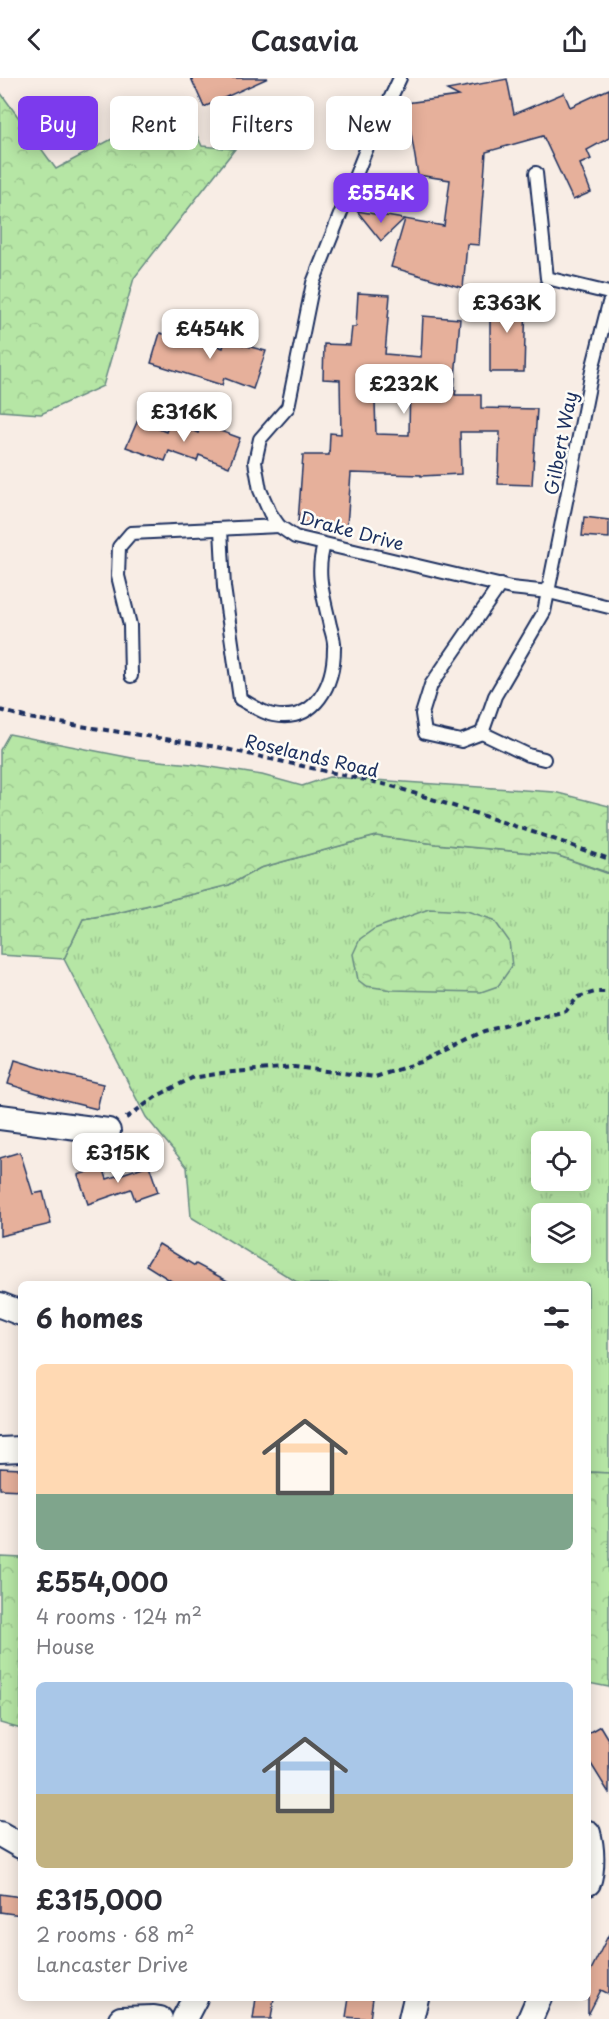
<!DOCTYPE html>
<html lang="en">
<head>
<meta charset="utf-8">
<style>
  :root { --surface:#fff; --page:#f7f7f7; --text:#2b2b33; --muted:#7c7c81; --accent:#7c3aed }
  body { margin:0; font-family:"Playpen Sans",sans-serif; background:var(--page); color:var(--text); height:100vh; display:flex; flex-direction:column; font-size:22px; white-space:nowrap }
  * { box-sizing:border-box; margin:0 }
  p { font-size:20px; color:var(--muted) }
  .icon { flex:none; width:33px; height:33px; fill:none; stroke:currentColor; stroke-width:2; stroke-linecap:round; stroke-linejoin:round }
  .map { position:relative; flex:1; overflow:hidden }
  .panel { position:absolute; left:18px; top:1203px; width:573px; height:720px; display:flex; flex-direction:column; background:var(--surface); border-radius:9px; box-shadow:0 3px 15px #0003 }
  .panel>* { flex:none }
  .top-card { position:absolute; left:18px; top:18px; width:573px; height:54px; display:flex; gap:12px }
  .controls { position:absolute; left:531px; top:1053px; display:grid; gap:12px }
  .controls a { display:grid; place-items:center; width:60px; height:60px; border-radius:9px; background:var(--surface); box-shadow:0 3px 15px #0003; font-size:30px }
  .price { position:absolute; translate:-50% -51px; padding:0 14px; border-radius:12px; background:#fff; color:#222; font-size:20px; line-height:39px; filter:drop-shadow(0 2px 3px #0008) }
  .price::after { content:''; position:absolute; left:50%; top:36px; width:18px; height:14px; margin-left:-9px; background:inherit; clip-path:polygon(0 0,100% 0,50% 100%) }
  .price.on { background:var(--accent); color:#fff }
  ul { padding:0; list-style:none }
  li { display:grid; align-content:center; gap:12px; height:318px; padding:0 18px }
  li span { display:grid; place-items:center; height:186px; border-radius:9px; color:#555 }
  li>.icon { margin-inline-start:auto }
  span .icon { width:108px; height:108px; fill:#fffc; stroke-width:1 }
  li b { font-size:26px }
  h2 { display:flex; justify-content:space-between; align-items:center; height:72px; padding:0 18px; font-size:26px }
  .chip { padding:0 21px; border-radius:9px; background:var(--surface); box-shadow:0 3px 15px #0003; font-size:21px; line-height:54px }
  .chip.on { background:var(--accent); color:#fff }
  header { display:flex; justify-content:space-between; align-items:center; height:78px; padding:0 18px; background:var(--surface); font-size:27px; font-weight:600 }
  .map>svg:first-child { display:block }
  .grass { fill:url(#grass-tufts); stroke:#688a82; stroke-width:1.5; fill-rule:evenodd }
  .forest { fill:url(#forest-crowns); stroke:#688a82; stroke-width:1.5 }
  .building { fill:#e6b09b; stroke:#1b2f5e; stroke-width:1.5; fill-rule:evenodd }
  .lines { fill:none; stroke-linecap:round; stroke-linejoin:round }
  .lane-casing { stroke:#1b2f5e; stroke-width:16 }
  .street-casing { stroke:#1b2f5e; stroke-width:28 }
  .path { stroke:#1b2f5e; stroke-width:4; stroke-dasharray:6 4.5; stroke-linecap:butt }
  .lane { stroke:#fdfcf7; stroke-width:12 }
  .street { stroke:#fdfcf7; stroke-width:24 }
  .labels { text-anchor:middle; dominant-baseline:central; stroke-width:5; stroke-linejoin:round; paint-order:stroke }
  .street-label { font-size:18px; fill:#1b2f5e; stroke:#fdfcf7 }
</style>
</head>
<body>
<header><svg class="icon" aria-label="back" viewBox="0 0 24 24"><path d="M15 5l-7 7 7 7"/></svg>Casavia<svg class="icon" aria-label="share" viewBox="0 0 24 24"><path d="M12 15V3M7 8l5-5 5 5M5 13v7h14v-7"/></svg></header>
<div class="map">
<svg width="609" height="1941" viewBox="0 0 609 1941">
  <defs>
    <pattern id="grass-tufts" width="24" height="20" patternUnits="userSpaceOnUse" patternTransform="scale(1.5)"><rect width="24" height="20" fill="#b6e6a5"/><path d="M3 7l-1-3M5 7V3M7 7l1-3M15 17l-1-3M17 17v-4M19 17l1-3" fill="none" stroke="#9cc690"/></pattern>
    <pattern id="forest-crowns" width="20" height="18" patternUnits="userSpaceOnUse" patternTransform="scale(1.5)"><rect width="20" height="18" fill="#b6e6a5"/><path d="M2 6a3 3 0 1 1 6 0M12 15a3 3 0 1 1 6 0" fill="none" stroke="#9cc690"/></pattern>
  </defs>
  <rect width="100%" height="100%" fill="#f8ede5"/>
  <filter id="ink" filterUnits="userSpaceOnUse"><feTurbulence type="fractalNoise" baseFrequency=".0167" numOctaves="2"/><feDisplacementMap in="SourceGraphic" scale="12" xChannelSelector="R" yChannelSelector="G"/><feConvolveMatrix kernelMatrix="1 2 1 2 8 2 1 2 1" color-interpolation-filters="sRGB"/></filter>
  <g filter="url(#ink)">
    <path class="grass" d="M376,758L436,766L556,777L609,796V1395L588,1394V1206H300L191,1139L187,1089L146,1039L64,881L83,841L117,835L229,807L260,790ZM542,1064H580V1102H542ZM542,1136H580V1174H542Z"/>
    <g class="forest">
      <polygon points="0,14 56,91 181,24 202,68 235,71 134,200 103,308 41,336 0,333"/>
      <polygon points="9,656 137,681 192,686 262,697 302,708 329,699 554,714 609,728 609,795 556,777 436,766 376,758 260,790 229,807 117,835 83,841 64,881 0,877 0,672"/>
      <polygon points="429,831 467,833 494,842 509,863 512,888 498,908 481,914 392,912 366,908 358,902 353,876 360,861 374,851"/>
      <polygon points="588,1394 609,1395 609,1609 588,1605"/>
      <polygon points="0,1478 21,1479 21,1651 0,1645"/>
    </g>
    <g class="building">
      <polygon points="191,0 268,0 204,29"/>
      <polygon points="507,1 514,36 564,15 570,29 609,11 609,60 587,72 591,81 580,86 591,114 573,122 543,58 486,74 479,167 467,166 463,210 391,189 405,141 444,148 450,102 418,97 406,25 459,18 447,12"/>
      <polygon points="357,133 404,141 381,163"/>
      <path d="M358,215L390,217L385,276L421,279L423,238L460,241L454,312H456L455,317H481V330L537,331L532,407L498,406L500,354H460L461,396L421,398V397L351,395L347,448L298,444L303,377H329L330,355L341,356L340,302L323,301L324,266L350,267L352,249H356ZM374,292L410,294L409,357L376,356Z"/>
      <polygon points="490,219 526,220 524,294 490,294"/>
      <polygon points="160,255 191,264 193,259 223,270 225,262 266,273 253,311 224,300 222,307 151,285"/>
      <polygon points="138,342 166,354 170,343 198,355 201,346 240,360 229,389 199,377 197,383 169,373 165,383 126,369"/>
      <polygon points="584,439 609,442 609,460 582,458"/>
      <polygon points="15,982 64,997 103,1006 97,1031 57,1021 8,1006"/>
      <polygon points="20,1074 33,1116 43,1114 51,1146 0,1158 0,1080"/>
      <polygon points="149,1087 158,1114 135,1122 131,1111 88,1126 78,1097 103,1089 107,1101"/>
      <polygon points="159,1166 195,1188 196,1186 233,1206 176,1206 146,1187"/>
      <polygon points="0,1390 21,1391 21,1412 0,1411"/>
      <polygon points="600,1648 609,1663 609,1715 588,1681 588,1655"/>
      <polygon points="0,1816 21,1819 21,1837 0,1834"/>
      <polygon points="609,1856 609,1916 601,1912 588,1937 588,1898"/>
      <polygon points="256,1920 274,1920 271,1941 253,1941"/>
      <polygon points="349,1920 373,1920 370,1941 346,1939"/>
    </g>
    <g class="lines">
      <defs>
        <g id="lane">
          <polyline points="400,0 365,74 313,205 288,329 260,361 255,384 260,412 270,435 279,448 295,459 511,510 549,514 609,529"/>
          <polyline points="536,95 547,200 609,215"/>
          <path d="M221,451L224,509L240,621C250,626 262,635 273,637C316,645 334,606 334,570C335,563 332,555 330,548C324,519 315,496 324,467"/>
          <polyline points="500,507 431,607 422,636 425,655 461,663 482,655 528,677 544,681"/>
          <polyline points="131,598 130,547 118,498 119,469 131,455 279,448"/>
          <polyline points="482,655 495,618 544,534 593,288 609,225"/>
        </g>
        <g id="street">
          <polyline points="0,1039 108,1053"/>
          <polyline points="0,1227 21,1235"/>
          <polyline points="0,1372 21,1371"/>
          <path d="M588,1755C592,1769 593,1791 588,1805"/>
          <polyline points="0,1756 21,1768"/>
          <polyline points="121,1941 154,1940 160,1941"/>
          <polyline points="184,1941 195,1920"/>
          <polyline points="411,1941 416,1920"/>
          <polyline points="530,1941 539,1920"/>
        </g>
      </defs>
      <use href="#lane" class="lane-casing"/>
      <use href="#street" class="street-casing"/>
      <g class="path">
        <polyline points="0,632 28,640 217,669 392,708 548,759 609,781"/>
        <polyline points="126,1040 157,1018 192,1000 222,995 294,989 375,999 421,984 484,953 566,933 578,919 595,914 609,914"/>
      </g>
      <use href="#lane" class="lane"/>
      <use href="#street" class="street"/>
    </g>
  </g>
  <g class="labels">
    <g class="street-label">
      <text transform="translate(560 365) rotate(-79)">Gilbert Way</text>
      <text transform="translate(352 452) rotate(15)">Drake Drive</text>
      <text transform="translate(312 677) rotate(13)">Roselands Road</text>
    </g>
  </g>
</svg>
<div class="controls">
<a><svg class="icon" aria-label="locate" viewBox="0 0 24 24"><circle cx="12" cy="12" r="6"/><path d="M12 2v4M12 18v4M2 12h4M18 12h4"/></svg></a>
<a><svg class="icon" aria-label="layers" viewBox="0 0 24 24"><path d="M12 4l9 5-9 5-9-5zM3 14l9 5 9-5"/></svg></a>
</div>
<b class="price on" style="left:381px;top:146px">£554K</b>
<b class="price" style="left:507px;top:256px">£363K</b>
<b class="price" style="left:210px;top:282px">£454K</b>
<b class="price" style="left:404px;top:337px">£232K</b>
<b class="price" style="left:184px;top:365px">£316K</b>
<b class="price" style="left:118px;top:1106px">£315K</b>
<div class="top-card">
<a class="chip on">Buy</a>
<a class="chip">Rent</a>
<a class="chip">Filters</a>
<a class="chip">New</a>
</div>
<section class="panel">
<h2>6 homes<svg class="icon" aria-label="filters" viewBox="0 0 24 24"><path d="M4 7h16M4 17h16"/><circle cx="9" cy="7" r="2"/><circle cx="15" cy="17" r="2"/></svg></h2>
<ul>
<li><span style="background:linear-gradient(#ffd9b3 70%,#7fa58c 0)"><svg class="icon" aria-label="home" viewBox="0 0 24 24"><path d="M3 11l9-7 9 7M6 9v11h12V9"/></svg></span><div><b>£554,000</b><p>4 rooms · 124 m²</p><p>House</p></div></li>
<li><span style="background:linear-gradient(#a9c7e8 60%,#c2b280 0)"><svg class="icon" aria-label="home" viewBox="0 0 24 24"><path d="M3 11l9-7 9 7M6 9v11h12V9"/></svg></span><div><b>£315,000</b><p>2 rooms · 68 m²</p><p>Lancaster Drive</p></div></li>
</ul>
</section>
</div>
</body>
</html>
